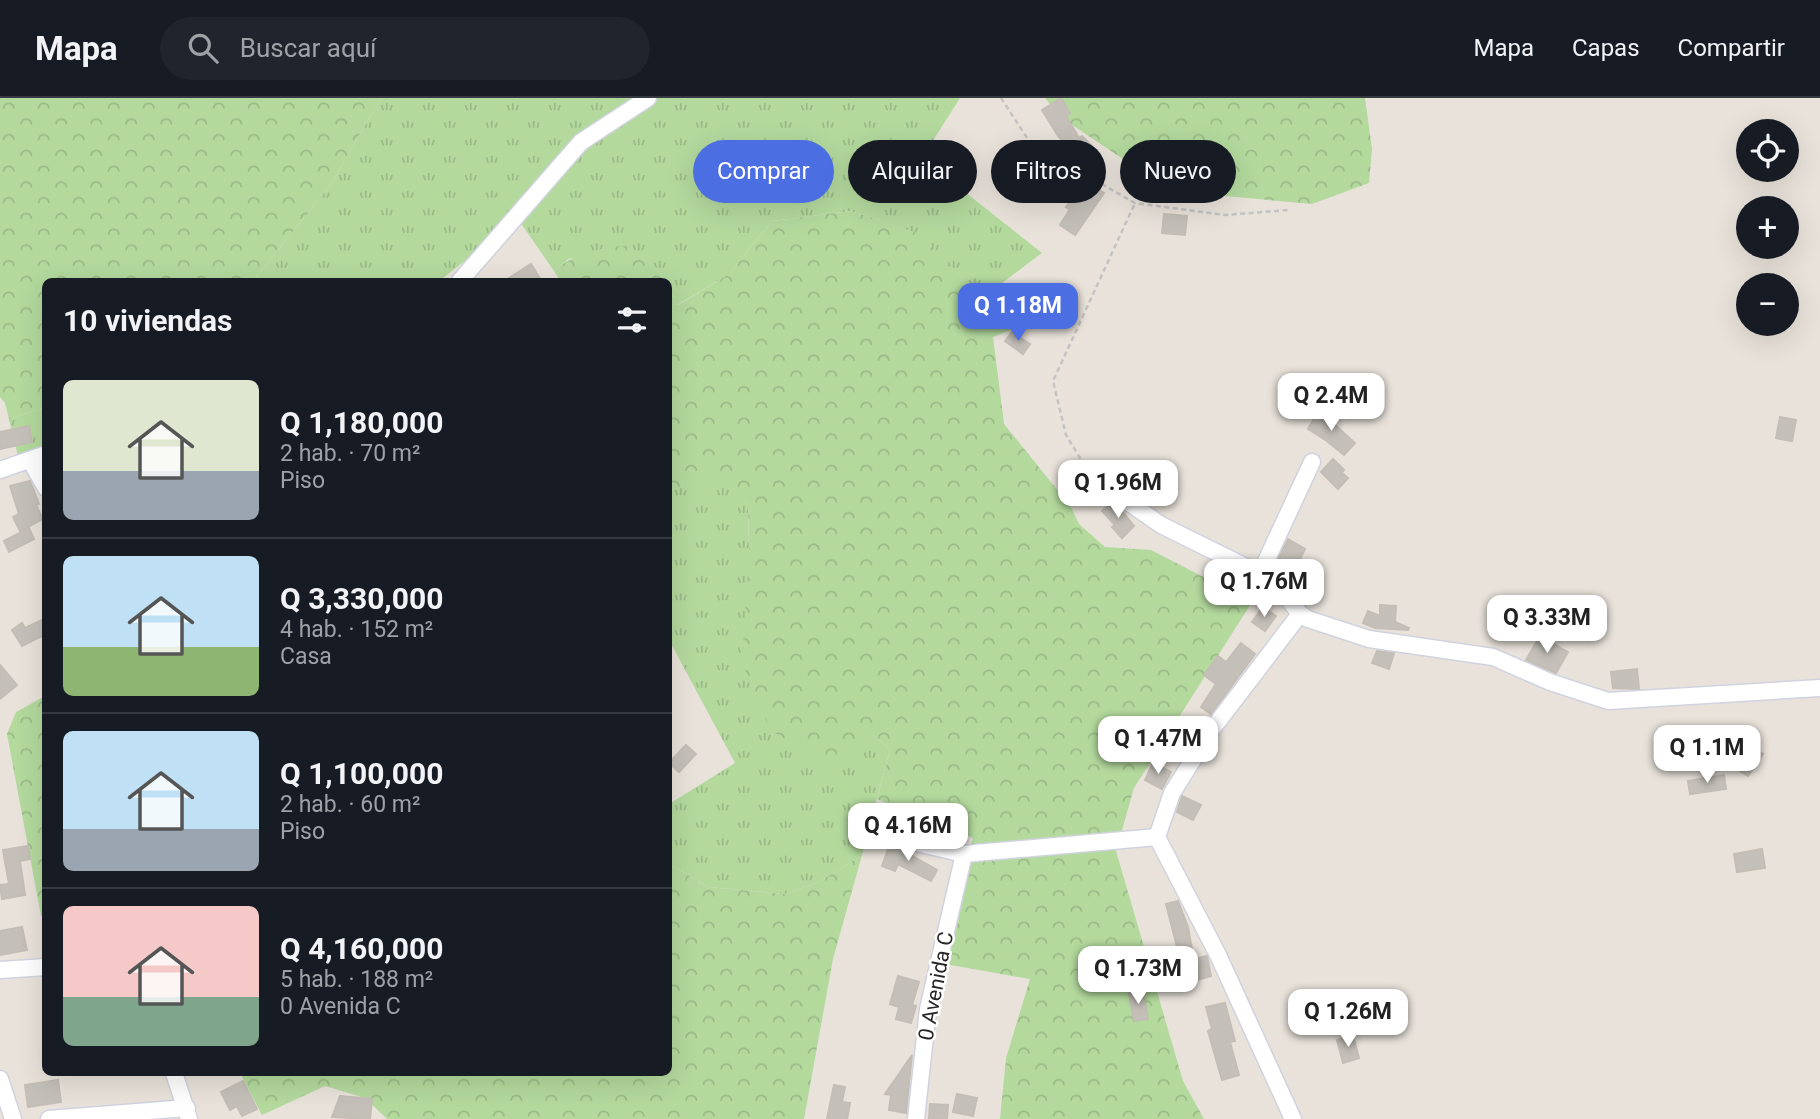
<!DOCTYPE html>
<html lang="es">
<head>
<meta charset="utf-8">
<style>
  :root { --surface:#171b24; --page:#20242c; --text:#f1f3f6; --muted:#9ea1a6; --line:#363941; --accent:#4c6ee3 }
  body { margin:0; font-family:Roboto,sans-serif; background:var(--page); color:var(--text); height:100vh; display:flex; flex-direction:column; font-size:26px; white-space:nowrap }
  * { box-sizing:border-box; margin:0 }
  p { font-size:23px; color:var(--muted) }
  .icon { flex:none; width:38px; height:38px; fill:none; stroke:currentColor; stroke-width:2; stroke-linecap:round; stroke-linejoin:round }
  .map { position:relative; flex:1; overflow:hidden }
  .drawer { position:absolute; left:42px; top:180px; width:630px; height:798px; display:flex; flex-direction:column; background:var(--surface); border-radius:10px; box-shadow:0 7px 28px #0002 }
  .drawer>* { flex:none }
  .banner { position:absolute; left:693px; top:42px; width:665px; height:63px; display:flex; gap:14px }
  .fabs { position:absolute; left:1736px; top:21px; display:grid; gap:14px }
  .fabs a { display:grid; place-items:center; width:63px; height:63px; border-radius:50%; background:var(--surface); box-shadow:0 7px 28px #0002; font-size:35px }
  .price { position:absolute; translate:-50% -60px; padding:0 16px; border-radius:14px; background:#fff; color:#222; font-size:23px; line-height:46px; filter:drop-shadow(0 2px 4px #0008) }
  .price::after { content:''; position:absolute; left:50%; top:42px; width:21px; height:16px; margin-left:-10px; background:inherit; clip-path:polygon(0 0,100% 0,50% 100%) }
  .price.on { background:var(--accent); color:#fff }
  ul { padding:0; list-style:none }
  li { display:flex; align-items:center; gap:21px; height:175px; padding:0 21px }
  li+li { border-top:2px solid var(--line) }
  li span { display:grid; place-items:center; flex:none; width:196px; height:140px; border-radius:10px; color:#555 }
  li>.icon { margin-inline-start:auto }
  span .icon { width:84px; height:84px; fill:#fffc; stroke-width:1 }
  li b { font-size:30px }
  h2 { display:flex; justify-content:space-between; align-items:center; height:84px; padding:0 21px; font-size:30px }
  .tag { padding:0 24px; border-radius:32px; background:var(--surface); box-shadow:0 7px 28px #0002; font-size:24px; line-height:63px }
  .tag.on { background:var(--accent); color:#fff }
  header { display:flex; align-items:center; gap:42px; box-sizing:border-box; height:98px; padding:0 35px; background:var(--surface); border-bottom:2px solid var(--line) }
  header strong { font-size:33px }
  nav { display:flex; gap:38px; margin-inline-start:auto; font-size:24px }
  .search { width:490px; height:63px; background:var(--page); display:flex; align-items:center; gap:18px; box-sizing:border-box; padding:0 24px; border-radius:38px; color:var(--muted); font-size:26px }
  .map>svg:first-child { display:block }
  .grass { fill:url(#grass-tufts) }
  .forest { fill:url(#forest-crowns) }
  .building { fill:#c4c0b9; stroke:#c3bdb5; stroke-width:2 }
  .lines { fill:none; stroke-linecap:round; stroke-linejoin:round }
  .minor-casing { stroke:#d0d3df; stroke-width:19 }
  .path { stroke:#c3c3c3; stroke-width:2.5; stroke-dasharray:5 3.5; stroke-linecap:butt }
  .minor { stroke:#fff; stroke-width:16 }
  .labels { text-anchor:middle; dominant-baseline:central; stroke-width:5; stroke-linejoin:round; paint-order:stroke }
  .street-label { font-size:21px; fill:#272727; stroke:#fff }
</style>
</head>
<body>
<header>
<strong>Mapa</strong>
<div class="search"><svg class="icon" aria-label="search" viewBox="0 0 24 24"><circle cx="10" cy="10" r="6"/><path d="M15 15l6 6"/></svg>Buscar aquí</div>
<nav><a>Mapa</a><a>Capas</a><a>Compartir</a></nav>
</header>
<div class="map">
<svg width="1820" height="1021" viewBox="0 0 1820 1021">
  <defs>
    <pattern id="grass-tufts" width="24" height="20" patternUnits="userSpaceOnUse" patternTransform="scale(1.75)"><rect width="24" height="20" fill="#b3d99d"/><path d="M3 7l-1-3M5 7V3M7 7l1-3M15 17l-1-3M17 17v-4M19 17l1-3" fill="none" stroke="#9aba87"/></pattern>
    <pattern id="forest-crowns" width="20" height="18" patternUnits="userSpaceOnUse" patternTransform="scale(1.75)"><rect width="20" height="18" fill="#b3d99d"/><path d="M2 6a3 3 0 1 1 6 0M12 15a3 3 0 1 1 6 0" fill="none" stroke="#9aba87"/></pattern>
  </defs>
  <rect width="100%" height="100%" fill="#e8e2da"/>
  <g class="grass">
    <polygon points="381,0 960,0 922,60 1042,155 982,200 916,135 851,113 772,123 729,176 677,207 669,190 668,184 665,184 658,171 570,160 554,173 518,121 438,184 252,184 329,89"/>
    <polygon points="45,309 45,349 18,358 9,321"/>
    <polygon points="696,381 725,381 748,406 749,452 873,637 890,651 862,757 819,784 785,796 708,789 669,766 669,706 735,665 669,542 669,394"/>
  </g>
  <g class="forest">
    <polygon points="0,0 381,0 329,89 252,184 46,184 45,309 9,321 5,305 0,299"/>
    <polygon points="1045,0 1365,0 1372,51 1369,85 1312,106 1225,98 1148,78 1059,18"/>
    <polygon points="851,113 917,135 982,200 1022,227 993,239 1004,326 1071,409 1079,426 1105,449 1151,452 1252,504 1134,690 1116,753 1183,983 1204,1021 1000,1021 1006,960 1030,881 934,864 973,740 877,701 890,651 873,637 835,671 770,632 742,564 749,452 748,406 724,381 696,382 669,394 668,190 678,207 729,176 772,123"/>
    <path d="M629,147L658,171L665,184H561L554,173C579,152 598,151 629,147Z"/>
    <polygon points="45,598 45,817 41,818 7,636 16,614"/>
    <polygon points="862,757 833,861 804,1021 387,1021 365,1000 325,988 262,1017 240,975 668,975 669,766 708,789 785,796 819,784"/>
  </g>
  <g class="building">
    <polygon points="1061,0 1070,15 1066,18 1079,40 1082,38 1094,50 1081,63 1058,38 1042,12"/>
    <polygon points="1087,84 1104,95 1075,137 1060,127 1070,111 1066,109 1074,97 1077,99"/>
    <polygon points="1164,116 1187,118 1185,137 1162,135"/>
    <polygon points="531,166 542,184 503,184"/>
    <polygon points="1012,234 1030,246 1023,256 1005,243"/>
    <polygon points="1318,314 1335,324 1334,326 1355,345 1344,357 1327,343 1308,331"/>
    <polygon points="1780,319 1796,322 1792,343 1776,340"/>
    <polygon points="29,328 32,344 0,351 0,334"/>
    <polygon points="1333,361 1344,372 1342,375 1348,380 1338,391 1321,374"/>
    <polygon points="30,383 39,406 36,407 43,421 20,433 13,419 19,416 10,388"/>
    <polygon points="1111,405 1121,412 1134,428 1122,440 1112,429 1115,427 1102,413"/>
    <polygon points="29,430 34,441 9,454 4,443"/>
    <polygon points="1288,441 1305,451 1300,461 1304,463 1296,479 1275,468"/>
    <polygon points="1306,473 1318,479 1306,502 1295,493"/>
    <polygon points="1380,507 1396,508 1395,524 1409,530 1408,532 1375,530 1363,525 1368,513 1380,518"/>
    <polygon points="1263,509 1276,518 1265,533 1252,524"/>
    <polygon points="46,520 46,536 22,548 12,532 22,525 25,530"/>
    <polygon points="1540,538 1568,554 1556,575 1526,562"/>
    <polygon points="1241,545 1255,556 1211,616 1201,609 1216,586 1204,577 1218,558 1226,564"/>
    <polygon points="1377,553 1394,555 1389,571 1372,565"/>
    <polygon points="0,567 17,587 0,601"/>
    <polygon points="1637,571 1639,591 1613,590 1611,574"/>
    <polygon points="1747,646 1763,656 1748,678 1732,668"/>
    <polygon points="686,647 696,656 679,674 669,665"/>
    <polygon points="1153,665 1171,674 1162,691 1145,682"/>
    <polygon points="1724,677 1726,691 1690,696 1688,683"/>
    <polygon points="1182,698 1201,707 1193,722 1177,714"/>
    <polygon points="28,748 30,761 20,763 25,797 2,801 0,787 9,786 3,752"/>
    <polygon points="889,749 903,753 937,772 931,783 898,766 895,773 882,768"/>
    <polygon points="1762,751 1765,770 1737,774 1734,756"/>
    <polygon points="1178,803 1188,829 1192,851 1178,853 1166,806"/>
    <polygon points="22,829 27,852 0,857 0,833"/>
    <polygon points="1207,858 1211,878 1190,884 1185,863"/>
    <polygon points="898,878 919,884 912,907 916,908 911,925 896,921 899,909 890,906"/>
    <polygon points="1143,893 1148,921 1134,923 1129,895"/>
    <polygon points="1225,905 1235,943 1230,944 1239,977 1222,982 1208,933 1212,931 1206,909"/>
    <polygon points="1353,938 1359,960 1343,965 1337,942"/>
    <polygon points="912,957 906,1015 889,1012 891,997 885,996"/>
    <polygon points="58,982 61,1004 28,1009 25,987"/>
    <polygon points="243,983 257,1011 242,1018 237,1008 230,1012 221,994"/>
    <polygon points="834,987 845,989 842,1004 850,1005 847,1021 827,1021"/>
    <polygon points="957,996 977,1000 973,1018 953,1014"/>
    <polygon points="340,998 372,1001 370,1021 332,1019"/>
    <polygon points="930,1006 948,1007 947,1021 929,1020"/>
  </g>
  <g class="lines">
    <defs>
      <g id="minor">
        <polyline points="459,184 581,44 648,0"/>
        <polyline points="30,362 46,390"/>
        <polyline points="0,372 46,356"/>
        <polyline points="1092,379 1161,427 1260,476 1283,494 1300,516 1308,521 1369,541 1493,559 1550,584 1608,603 1820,590"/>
        <polyline points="1260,476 1312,364"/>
        <polyline points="878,736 964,756 1157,739"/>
        <polyline points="0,872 46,869"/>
        <polyline points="174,975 189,1021"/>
        <polyline points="0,981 13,1021"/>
        <polyline points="49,1021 187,1010"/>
        <polyline points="916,1021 928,911 964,756"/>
        <polyline points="1293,1021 1218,857 1157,739 1172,695 1213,630 1300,516"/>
      </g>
    </defs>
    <use href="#minor" class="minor-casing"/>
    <g class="path">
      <polyline points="1001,0 1031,46 1135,105 1225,117 1289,112"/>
      <polyline points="1085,368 1066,337 1053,283 1135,105"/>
    </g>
    <use href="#minor" class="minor"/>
  </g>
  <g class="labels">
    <g class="street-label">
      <text transform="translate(936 888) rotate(-79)">0 Avenida C</text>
    </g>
  </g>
</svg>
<div class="fabs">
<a><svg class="icon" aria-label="locate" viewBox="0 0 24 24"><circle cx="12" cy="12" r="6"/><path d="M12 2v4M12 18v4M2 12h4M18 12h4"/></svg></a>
<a>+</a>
<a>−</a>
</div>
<b class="price on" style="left:1018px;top:245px">Q 1.18M</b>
<b class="price" style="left:1331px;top:335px">Q 2.4M</b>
<b class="price" style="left:1118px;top:422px">Q 1.96M</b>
<b class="price" style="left:1264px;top:521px">Q 1.76M</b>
<b class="price" style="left:1547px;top:557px">Q 3.33M</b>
<b class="price" style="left:1158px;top:678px">Q 1.47M</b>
<b class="price" style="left:1707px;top:687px">Q 1.1M</b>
<b class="price" style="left:908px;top:765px">Q 4.16M</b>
<b class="price" style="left:1138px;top:908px">Q 1.73M</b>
<b class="price" style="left:1348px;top:951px">Q 1.26M</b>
<div class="banner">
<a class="tag on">Comprar</a>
<a class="tag">Alquilar</a>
<a class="tag">Filtros</a>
<a class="tag">Nuevo</a>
</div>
<section class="drawer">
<h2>10 viviendas<svg class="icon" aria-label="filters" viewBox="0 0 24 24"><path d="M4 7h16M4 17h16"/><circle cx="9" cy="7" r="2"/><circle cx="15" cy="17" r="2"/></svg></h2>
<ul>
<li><span style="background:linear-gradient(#dfe7d0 65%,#9aa5b1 0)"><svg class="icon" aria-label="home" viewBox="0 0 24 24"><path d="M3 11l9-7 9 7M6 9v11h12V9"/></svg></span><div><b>Q 1,180,000</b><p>2 hab. · 70 m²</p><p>Piso</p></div></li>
<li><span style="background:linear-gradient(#bfe0f5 65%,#8fb573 0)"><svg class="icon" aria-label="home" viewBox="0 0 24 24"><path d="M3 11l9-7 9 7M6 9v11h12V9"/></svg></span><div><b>Q 3,330,000</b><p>4 hab. · 152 m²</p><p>Casa</p></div></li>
<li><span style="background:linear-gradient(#bfe0f5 70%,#9aa5b1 0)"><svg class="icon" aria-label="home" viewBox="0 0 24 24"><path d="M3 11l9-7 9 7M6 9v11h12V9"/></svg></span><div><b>Q 1,100,000</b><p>2 hab. · 60 m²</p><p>Piso</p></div></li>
<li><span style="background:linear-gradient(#f6c9c9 65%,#7fa58c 0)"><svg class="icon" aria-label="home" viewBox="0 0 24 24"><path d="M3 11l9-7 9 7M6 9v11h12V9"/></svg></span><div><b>Q 4,160,000</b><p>5 hab. · 188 m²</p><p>0 Avenida C</p></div></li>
</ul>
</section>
</div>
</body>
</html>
